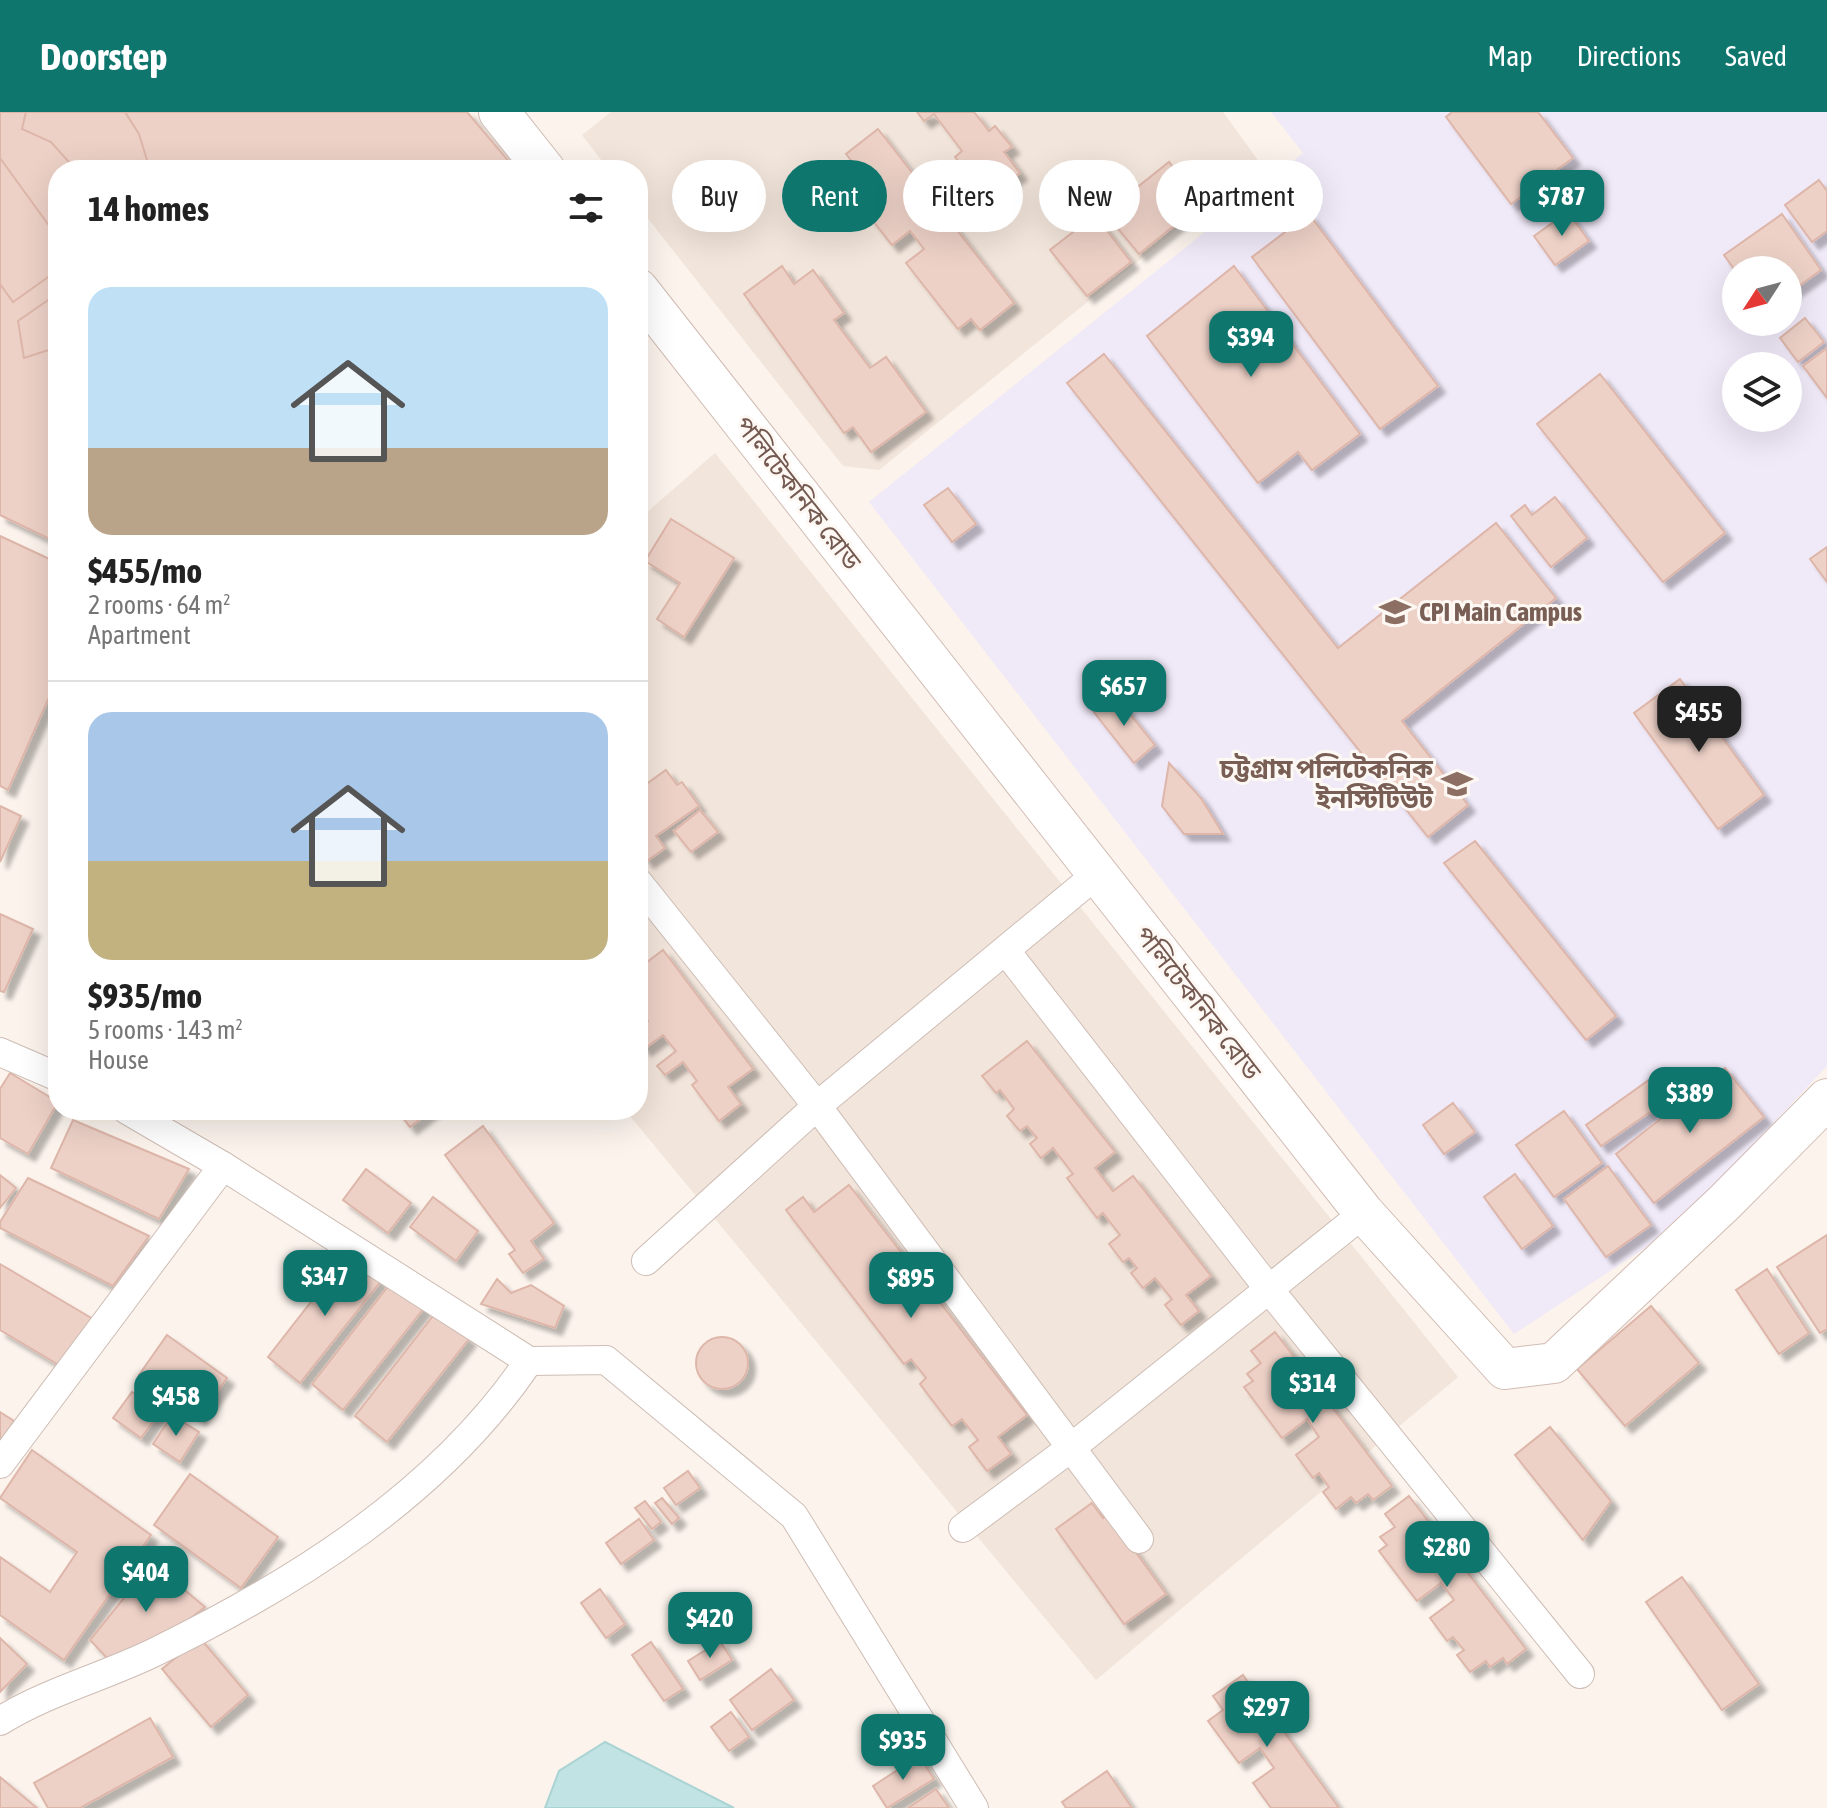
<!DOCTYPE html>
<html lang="en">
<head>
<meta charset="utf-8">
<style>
  :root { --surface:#fff; --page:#f6f6f6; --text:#222; --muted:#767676; --line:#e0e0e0; --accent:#0f766e }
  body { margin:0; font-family:"Asap Condensed","Noto Sans Bengali",sans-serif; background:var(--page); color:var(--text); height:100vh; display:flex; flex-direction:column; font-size:30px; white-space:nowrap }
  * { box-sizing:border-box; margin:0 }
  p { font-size:26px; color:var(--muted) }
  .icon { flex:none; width:44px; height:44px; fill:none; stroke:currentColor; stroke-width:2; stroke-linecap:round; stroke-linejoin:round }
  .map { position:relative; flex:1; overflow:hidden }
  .sheet { position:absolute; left:48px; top:48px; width:600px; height:960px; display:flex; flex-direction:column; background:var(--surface); border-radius:32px; box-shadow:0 8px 32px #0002 }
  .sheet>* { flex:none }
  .top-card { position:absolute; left:672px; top:48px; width:760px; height:72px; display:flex; gap:16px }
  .needle { width:52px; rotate:234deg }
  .controls { position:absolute; left:1722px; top:144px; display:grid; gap:16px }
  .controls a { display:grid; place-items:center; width:80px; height:80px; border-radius:50%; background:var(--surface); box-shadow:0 8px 32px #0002; font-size:40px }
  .price { position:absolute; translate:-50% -68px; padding:0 18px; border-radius:16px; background:var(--accent); color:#fff; font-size:26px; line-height:52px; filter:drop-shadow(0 2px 4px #0008) }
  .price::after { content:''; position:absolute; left:50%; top:48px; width:24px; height:18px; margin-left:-12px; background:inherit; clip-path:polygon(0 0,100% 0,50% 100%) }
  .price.current { background:#222; color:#fff }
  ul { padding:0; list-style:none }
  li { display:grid; align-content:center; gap:16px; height:424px; padding:0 40px }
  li+li { border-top:2px solid var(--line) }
  li span { display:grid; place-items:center; height:248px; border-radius:24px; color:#555 }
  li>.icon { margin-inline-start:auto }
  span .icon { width:144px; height:144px; fill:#fffc; stroke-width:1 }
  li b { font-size:34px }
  h2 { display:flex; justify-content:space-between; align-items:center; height:96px; padding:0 40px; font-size:34px }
  .tag { padding:0 28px; border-radius:36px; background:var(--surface); box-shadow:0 8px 32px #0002; font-size:28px; line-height:72px }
  .tag.current { background:var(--accent); color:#fff }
  header { display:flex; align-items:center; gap:48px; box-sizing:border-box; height:112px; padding:0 40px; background:var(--accent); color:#fff }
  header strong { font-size:38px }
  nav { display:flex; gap:44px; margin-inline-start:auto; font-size:28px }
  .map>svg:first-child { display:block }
  .residential { fill:#f2e5db }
  .education { fill:#f0e9f8; fill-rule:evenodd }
  .water { fill:#c2e3e3; stroke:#aad3d4; stroke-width:2 }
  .building { fill:#edd1c7; stroke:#deb6a9; stroke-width:2; filter:url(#shadow) }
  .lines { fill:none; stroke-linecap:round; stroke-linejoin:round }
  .minor-casing { stroke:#cebdb5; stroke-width:30 }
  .secondary-casing { stroke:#d1bcb3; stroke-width:42 }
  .minor { stroke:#fff; stroke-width:28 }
  .secondary { stroke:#fff; stroke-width:40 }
  .labels { text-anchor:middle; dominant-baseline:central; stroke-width:6; stroke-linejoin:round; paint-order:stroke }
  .street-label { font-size:26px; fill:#745951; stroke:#fdf8f3 }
  .education-label { font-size:26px; font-weight:bold; fill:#785e54; stroke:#fdf8f3; text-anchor:start }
</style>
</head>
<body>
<header>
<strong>Doorstep</strong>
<nav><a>Map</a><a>Directions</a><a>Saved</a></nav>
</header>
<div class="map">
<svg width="1827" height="1696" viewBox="0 0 1827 1696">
  <defs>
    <filter id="shadow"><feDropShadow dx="7" dy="7" stdDeviation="2" flood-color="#0004"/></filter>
  </defs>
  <rect width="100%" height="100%" fill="#fbf3ec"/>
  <g class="residential">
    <polygon points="611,0 1223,0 1260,51 879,358 843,354 638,94 638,58 609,58 582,23"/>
    <polygon points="715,341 1458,1265 1096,1568 625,998 638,998 638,408"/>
  </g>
  <path class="education" d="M1271,0H1827V954L1674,1117L1514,1222L869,390L1303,41ZM1736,158H1788V210H1736ZM1736,254H1788V306H1736Z"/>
  <polygon class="water" points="605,1630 734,1696 545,1696 559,1659"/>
  <g class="building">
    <polygon points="0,0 467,0 516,58 58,58 58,431 0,403"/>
    <polygon points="26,0 125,0 139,22 150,58 76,58 51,30 22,17"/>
    <polygon points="917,0 974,0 989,19 995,14 1012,35 1004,40 1020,61 994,80 981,64 974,69 955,45 962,39 934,2 924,9"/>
    <polygon points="1452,0 1538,0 1573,46 1511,92 1446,5"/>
    <polygon points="878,17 1014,191 980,218 971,207 958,217 906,151 924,137 910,119 892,133 841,68 857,56 846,42"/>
    <polygon points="0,46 58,126 58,158 13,190 0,172"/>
    <polygon points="1169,50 1202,91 1139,142 1105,101"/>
    <polygon points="1819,68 1827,79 1827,119 1812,130 1785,93"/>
    <polygon points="1568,100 1589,129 1555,153 1534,124"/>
    <polygon points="1309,102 1438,274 1380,317 1252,145"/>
    <polygon points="1782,102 1821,158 1788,182 1788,158 1736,160 1724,143"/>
    <polygon points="1095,103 1131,150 1087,184 1050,138"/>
    <polygon points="782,154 794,172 813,158 844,201 834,208 870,256 886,245 926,300 871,340 853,315 844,321 744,182"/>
    <polygon points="1234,154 1360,322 1312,358 1298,340 1258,371 1147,224"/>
    <polygon points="51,186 58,195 58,235 24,246 18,209"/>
    <polygon points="1805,206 1824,230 1798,250 1780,226"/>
    <polygon points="1827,236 1827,286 1803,254"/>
    <polygon points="1104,242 1338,536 1496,411 1556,486 1402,609 1468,693 1428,725 1067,271"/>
    <polygon points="1600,262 1725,421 1663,470 1537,312"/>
    <polygon points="948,376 976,412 952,430 924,393"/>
    <polygon points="1555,385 1587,426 1551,455 1511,404 1525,393 1532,403"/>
    <polygon points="671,407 734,446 684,525 657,507 680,471 645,449"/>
    <polygon points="0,424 58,451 58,565 8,678 0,674"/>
    <polygon points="1827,435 1827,470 1810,447"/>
    <polygon points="1680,567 1764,683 1718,717 1634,601"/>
    <polygon points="1114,582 1155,633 1134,651 1093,599"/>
    <polygon points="1169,651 1201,686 1223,722 1184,722 1162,694"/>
    <polygon points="666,658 677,673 682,670 699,694 656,724 665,736 647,749 638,737 638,728 643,724 638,717 641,698 638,678"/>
    <polygon points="0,694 21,704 0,750"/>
    <polygon points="700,698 718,720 691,740 674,719"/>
    <polygon points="1475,729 1616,904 1586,928 1444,751"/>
    <polygon points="0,802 33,817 4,880 0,879"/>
    <polygon points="663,838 753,957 728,975 741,992 719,1009 692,973 697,969 683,950 665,963 657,954 676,939 663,923 644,937 638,928 638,917 648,909 638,896 638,857"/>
    <polygon points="1027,929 1115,1040 1095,1056 1113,1079 1133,1064 1211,1164 1186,1183 1199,1199 1181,1213 1165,1193 1172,1187 1155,1166 1143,1176 1131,1161 1137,1156 1129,1146 1123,1150 1109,1132 1120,1123 1103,1101 1097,1106 1067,1066 1073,1062 1053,1036 1041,1046 1030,1032 1037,1026 1027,1014 1020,1019 1007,1004 1014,997 1000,978 996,981 982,964"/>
    <polygon points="1725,956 1764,1005 1654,1091 1616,1042"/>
    <polygon points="10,961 58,990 28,1042 0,1026 0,977"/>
    <polygon points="1653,965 1669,987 1601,1034 1586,1013"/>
    <polygon points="1453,991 1475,1020 1444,1042 1423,1013"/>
    <polygon points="397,998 432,998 410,1015"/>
    <polygon points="1564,999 1602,1051 1554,1085 1516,1033"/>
    <polygon points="73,1008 189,1057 159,1107 51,1056"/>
    <polygon points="483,1014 554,1111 531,1129 544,1147 523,1161 509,1142 515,1138 445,1043"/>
    <polygon points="1608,1054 1651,1113 1606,1145 1564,1087"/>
    <polygon points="366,1057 411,1091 388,1121 343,1088"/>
    <polygon points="1515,1062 1553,1114 1522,1137 1484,1085"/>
    <polygon points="0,1063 16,1076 0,1096"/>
    <polygon points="28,1066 149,1124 113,1174 0,1116 0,1110"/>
    <polygon points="849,1073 1027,1303 998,1325 1011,1342 987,1359 969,1335 978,1328 962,1307 952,1314 920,1272 926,1266 911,1247 904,1252 786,1098 803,1085 814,1100"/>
    <polygon points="433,1085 478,1119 456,1149 410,1115"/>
    <polygon points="1827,1123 1827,1217 1820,1221 1777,1155"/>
    <polygon points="349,1141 381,1169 300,1271 268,1245"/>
    <polygon points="0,1152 93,1207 64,1256 0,1218"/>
    <polygon points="1767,1157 1809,1221 1779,1242 1736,1178"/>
    <polygon points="497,1167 511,1181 531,1173 564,1194 555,1216 481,1192"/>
    <polygon points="393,1168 425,1195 343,1298 312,1272"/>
    <polygon points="1651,1194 1699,1251 1625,1314 1577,1257"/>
    <polygon points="436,1200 469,1227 387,1330 355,1304"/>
    <polygon points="1275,1220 1392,1374 1373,1388 1368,1382 1356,1391 1351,1385 1336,1397 1323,1380 1329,1375 1319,1361 1313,1366 1296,1343 1319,1325 1307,1307 1282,1326 1244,1275 1253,1269 1247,1262 1261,1251 1251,1239"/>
    <polygon points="167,1223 227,1266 199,1306 139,1263"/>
    <circle cx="722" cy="1251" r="26"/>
    <polygon points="132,1280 160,1300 141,1326 113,1306"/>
    <polygon points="0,1300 14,1309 0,1331"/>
    <polygon points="172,1303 199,1320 180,1350 153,1332"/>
    <polygon points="1550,1315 1611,1389 1583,1428 1515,1343"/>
    <polygon points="32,1338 151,1423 64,1548 0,1503 0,1445 50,1480 77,1440 0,1386"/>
    <polygon points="688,1359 700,1376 676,1393 664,1376"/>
    <polygon points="190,1362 278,1425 241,1476 154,1413"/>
    <polygon points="1409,1384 1526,1537 1507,1552 1503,1546 1490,1555 1486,1549 1470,1560 1457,1543 1464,1538 1453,1525 1447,1529 1430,1506 1454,1488 1441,1471 1417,1489 1379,1439 1387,1433 1380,1425 1395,1415 1385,1402"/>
    <polygon points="662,1386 679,1406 672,1412 655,1391"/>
    <polygon points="645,1389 661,1410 652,1417 635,1396"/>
    <polygon points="1092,1391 1103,1406 1108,1402 1166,1482 1124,1512 1056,1417"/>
    <polygon points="639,1407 654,1428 621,1452 606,1431"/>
    <polygon points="152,1451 205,1495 169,1523 108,1547 90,1528"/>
    <polygon points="1682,1465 1759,1572 1722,1598 1646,1490"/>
    <polygon points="600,1477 625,1512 606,1526 581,1491"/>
    <polygon points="0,1526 27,1552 0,1580"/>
    <polygon points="200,1526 248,1583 211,1615 162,1557"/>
    <polygon points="720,1529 732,1548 700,1568 688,1549"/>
    <polygon points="651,1530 683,1577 664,1589 632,1543"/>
    <polygon points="771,1557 794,1588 752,1618 730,1588"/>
    <polygon points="1243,1563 1339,1696 1271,1696 1253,1671 1274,1656 1260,1636 1239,1651 1208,1609 1223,1598 1213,1584"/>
    <polygon points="731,1600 749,1625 729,1639 711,1615"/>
    <polygon points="150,1606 173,1645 80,1696 48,1696 34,1671"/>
    <polygon points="919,1644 934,1667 887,1696 873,1674"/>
    <polygon points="1107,1659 1132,1696 1066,1696 1062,1690"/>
    <polygon points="0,1665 37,1696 0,1696"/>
    <polygon points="936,1677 949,1696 908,1696"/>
  </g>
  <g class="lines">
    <defs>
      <g id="minor">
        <polyline points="638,770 817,994 1139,1427"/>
        <polyline points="1006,839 1268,1176 1580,1562"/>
        <polyline points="0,940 58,965"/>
        <polyline points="127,998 223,1054 529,1249 606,1248 794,1404 974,1696"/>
        <polyline points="646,1149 817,994 1097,762"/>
        <polyline points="0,1352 223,1054"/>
        <polyline points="963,1416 1072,1335 1364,1101"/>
        <path d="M0,1609C48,1579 104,1565 155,1540C296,1471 440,1381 529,1249"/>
      </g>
      <g id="secondary">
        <polyline points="499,0 545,58"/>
        <polyline points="638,177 1364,1101 1505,1257 1554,1251 1725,1090 1827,987"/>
      </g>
    </defs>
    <use href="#minor" class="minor-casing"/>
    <use href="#secondary" class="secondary-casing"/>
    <use href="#minor" class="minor"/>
    <use href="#secondary" class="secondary"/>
  </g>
  <defs>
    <symbol id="university-bare" viewBox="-9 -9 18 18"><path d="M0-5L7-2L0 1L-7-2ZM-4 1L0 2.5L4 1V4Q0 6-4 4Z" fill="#8d6e63" stroke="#fdf8f3" stroke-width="2.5" paint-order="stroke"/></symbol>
  </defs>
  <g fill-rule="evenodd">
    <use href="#university-bare" x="1373" y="478" width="44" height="44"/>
    <use href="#university-bare" x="1435" y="650" width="44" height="44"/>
  </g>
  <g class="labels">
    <g class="street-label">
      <text transform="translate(798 381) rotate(52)">পলিটেকনিক রোড</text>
      <text transform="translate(1198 891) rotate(52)">পলিটেকনিক রোড</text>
    </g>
    <g class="education-label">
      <text x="1419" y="500">CPI Main Campus</text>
      <text x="1433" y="657" text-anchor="end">চট্টগ্রাম পলিটেকনিক<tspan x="1433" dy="30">ইনস্টিটিউট</tspan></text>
    </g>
  </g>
</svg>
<div class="controls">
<a><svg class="needle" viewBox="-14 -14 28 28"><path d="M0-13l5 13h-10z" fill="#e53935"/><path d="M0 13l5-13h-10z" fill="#767676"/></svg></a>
<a><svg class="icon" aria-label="layers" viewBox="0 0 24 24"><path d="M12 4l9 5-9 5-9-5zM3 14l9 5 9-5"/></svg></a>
</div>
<b class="price" style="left:1562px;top:126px">$787</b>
<b class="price" style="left:1251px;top:267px">$394</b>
<b class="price" style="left:1124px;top:616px">$657</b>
<b class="price current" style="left:1699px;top:642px">$455</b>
<b class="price" style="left:1690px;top:1023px">$389</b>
<b class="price" style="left:325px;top:1206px">$347</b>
<b class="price" style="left:911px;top:1208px">$895</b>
<b class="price" style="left:1313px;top:1313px">$314</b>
<b class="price" style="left:176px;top:1326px">$458</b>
<b class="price" style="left:1447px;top:1477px">$280</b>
<b class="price" style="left:146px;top:1502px">$404</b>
<b class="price" style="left:710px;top:1548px">$420</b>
<b class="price" style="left:1267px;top:1637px">$297</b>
<b class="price" style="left:903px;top:1670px">$935</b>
<div class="top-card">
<a class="tag">Buy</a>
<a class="tag current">Rent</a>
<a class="tag">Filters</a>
<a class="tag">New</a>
<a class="tag">Apartment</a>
</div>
<section class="sheet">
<h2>14 homes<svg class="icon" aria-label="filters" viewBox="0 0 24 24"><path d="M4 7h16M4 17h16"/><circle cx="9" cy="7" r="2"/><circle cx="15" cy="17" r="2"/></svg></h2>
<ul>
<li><span style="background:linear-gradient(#bfe0f5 65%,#b9a48a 0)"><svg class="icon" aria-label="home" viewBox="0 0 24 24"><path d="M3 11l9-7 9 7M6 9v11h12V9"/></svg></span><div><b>$455/mo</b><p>2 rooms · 64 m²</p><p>Apartment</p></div></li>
<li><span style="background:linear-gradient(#a9c7e8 60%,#c2b280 0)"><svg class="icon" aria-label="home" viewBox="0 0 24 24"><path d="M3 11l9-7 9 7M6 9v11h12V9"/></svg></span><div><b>$935/mo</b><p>5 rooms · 143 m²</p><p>House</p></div></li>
</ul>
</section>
</div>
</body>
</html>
